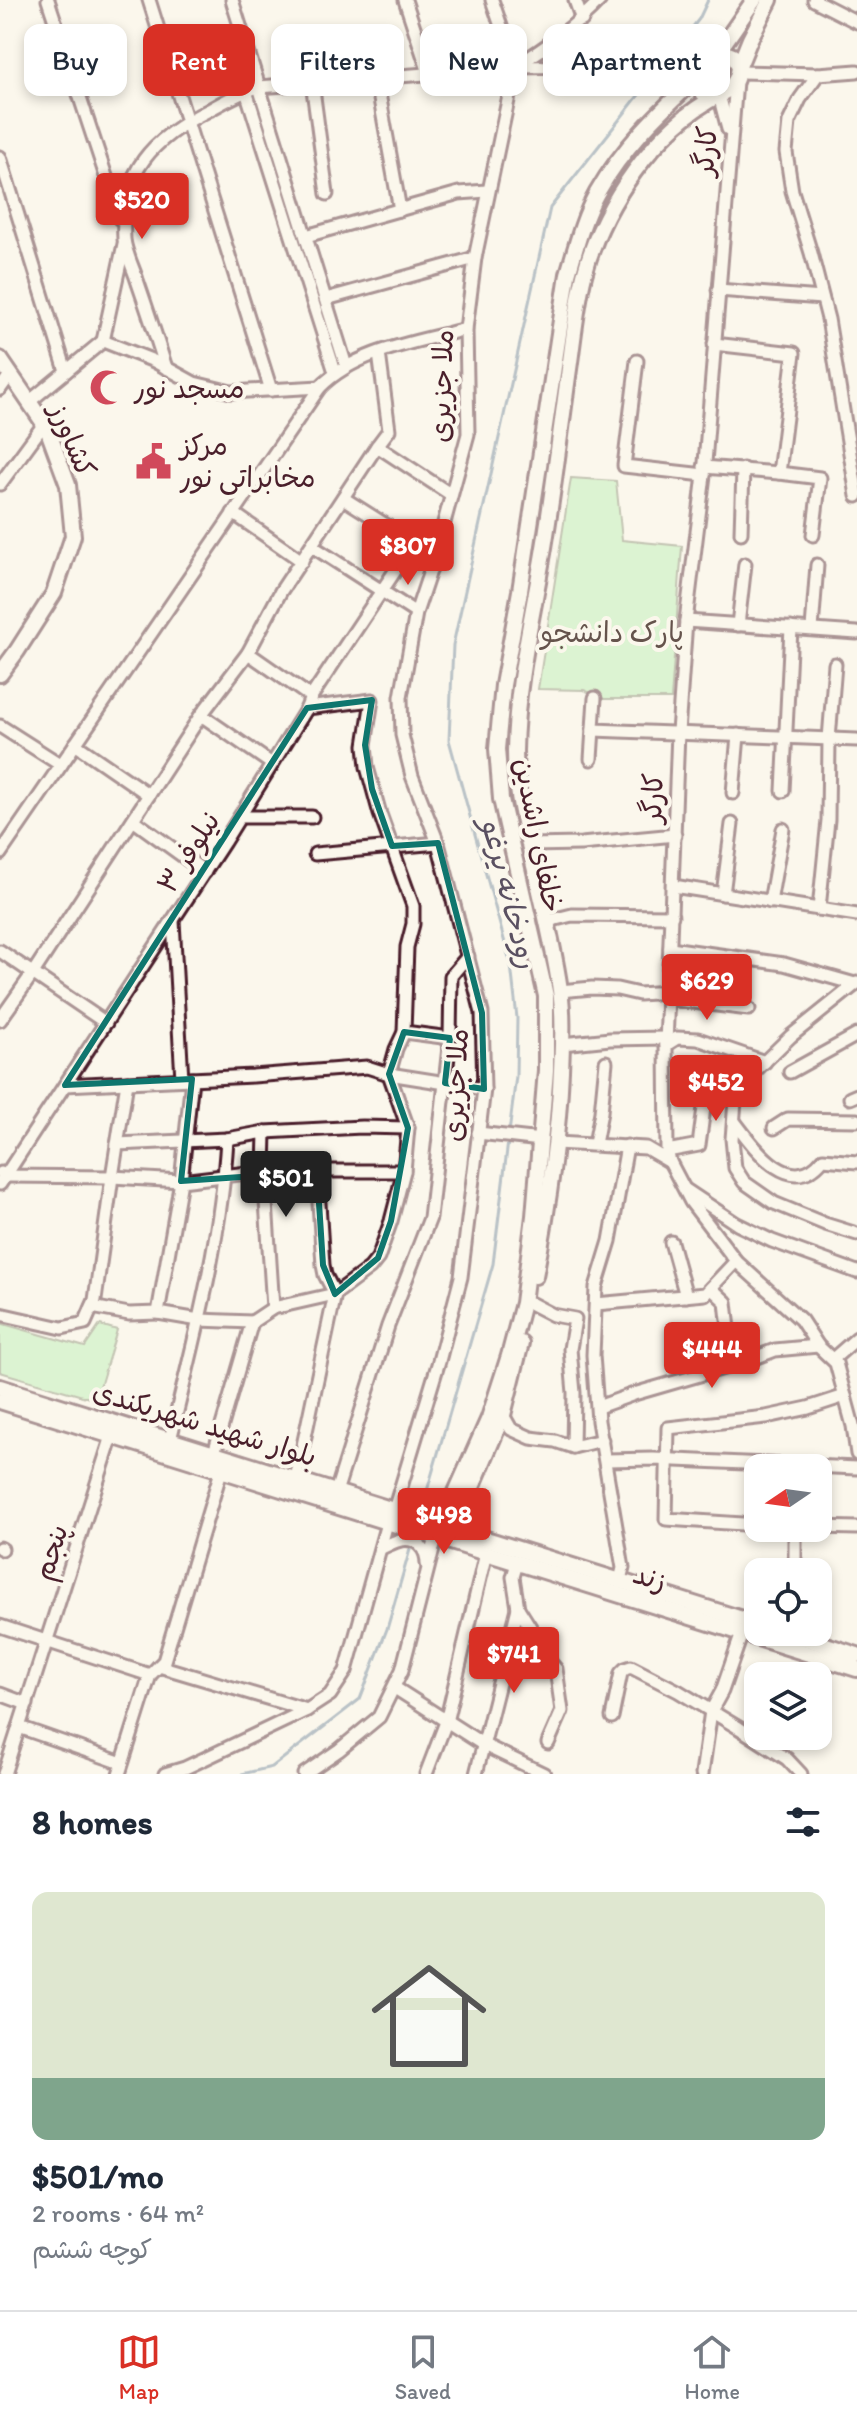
<!DOCTYPE html>
<html lang="en">
<head>
<meta charset="utf-8">
<style>
  :root { --surface:#fff; --page:#f2f2f3; --text:#1f2937; --muted:#747a83; --line:#e0e1e3; --accent:#d93025 }
  body { margin:0; font-family:Itim,"Playpen Sans Arabic",sans-serif; background:var(--page); color:var(--text); height:100vh; display:flex; flex-direction:column; font-size:30px; white-space:nowrap }
  * { box-sizing:border-box; margin:0 }
  p { font-size:26px; color:var(--muted) }
  .icon { flex:none; width:44px; height:44px; fill:none; stroke:currentColor; stroke-width:2; stroke-linecap:round; stroke-linejoin:round }
  .map { position:relative; height:1774px; overflow:hidden }
  .side { display:flex; flex-direction:column; background:var(--surface); flex:1 }
  .side>* { flex:none }
  .hud { position:absolute; left:24px; top:24px; width:810px; height:72px; display:flex; gap:16px }
  .needle { width:52px; rotate:257deg }
  .fabs { position:absolute; left:744px; top:1454px; display:grid; gap:16px }
  .fabs a { display:grid; place-items:center; width:88px; height:88px; border-radius:16px; background:var(--surface); box-shadow:0 4px 12px #0003; font-size:40px }
  .price { position:absolute; translate:-50% -68px; padding:0 18px; border-radius:8px; background:var(--accent); color:#fff; font-size:26px; line-height:52px; filter:drop-shadow(0 2px 4px #0008) }
  .price::after { content:''; position:absolute; left:50%; top:48px; width:24px; height:18px; margin-left:-12px; background:inherit; clip-path:polygon(0 0,100% 0,50% 100%) }
  .price.selected { background:#222; color:#fff }
  ul { padding:0; list-style:none }
  li { display:grid; align-content:center; gap:16px; height:424px; padding:0 32px }
  li+li { border-top:2px solid var(--line) }
  li span { display:grid; place-items:center; height:248px; border-radius:16px; color:#555 }
  li>.icon { margin-inline-start:auto }
  span .icon { width:144px; height:144px; fill:#fffc; stroke-width:1 }
  li b { font-size:34px }
  h2 { display:flex; justify-content:space-between; align-items:center; height:96px; padding:0 32px; font-size:34px }
  .pill { padding:0 28px; border-radius:16px; background:var(--surface); box-shadow:0 4px 12px #0003; font-size:28px; line-height:72px }
  .pill.selected { background:var(--accent); color:#fff }
  .dock { display:flex; justify-content:space-around; align-items:center; height:112px; border-top:2px solid var(--line); background:var(--surface); font-size:22px; color:var(--muted) }
  .dock a { display:grid; justify-items:center; gap:4px }
  .dock .selected { color:var(--accent) }
  .map>svg:first-child { display:block }
  .green { fill:#b7eeb1; stroke:#80866e; stroke-width:2 }
  .lines { fill:none; stroke-linecap:round; stroke-linejoin:round }
  .stream { stroke:#6a8198; stroke-width:3 }
  .minor-casing { stroke:#4a1f2b; stroke-width:17 }
  .major-casing { stroke:#4a1f2b; stroke-width:20 }
  .minor { stroke:#fbf7ec; stroke-width:11 }
  .major { stroke:#fbf7ec; stroke-width:14 }
  .marked { fill:none; stroke:#0f766e; stroke-width:6; stroke-linejoin:round }
  .labels { text-anchor:middle; dominant-baseline:central; stroke-width:8; stroke-linejoin:round; paint-order:stroke }
  .street-label { font-size:28px; fill:#4a1f2b; stroke:#fbf7ec }
  .poi-label { font-size:28px; fill:#4a1f2b; stroke:#fbf7ec; text-anchor:start }
  .park-label { font-size:28px; fill:#65534c; stroke:#fbf7ec }
  .water-label { font-size:30px; font-style:italic; fill:#5a5061; stroke:#fbf7ec }
</style>
</head>
<body>
<div class="map">
<svg width="857" height="1774" viewBox="0 0 857 1774">
  <rect width="100%" height="100%" fill="#fbf7ec"/>
  <filter id="ink" filterUnits="userSpaceOnUse"><feTurbulence type="fractalNoise" baseFrequency=".0125" numOctaves="2"/><feDisplacementMap in="SourceGraphic" scale="16" xChannelSelector="R" yChannelSelector="G"/><feConvolveMatrix kernelMatrix="1 2 1 2 8 2 1 2 1" color-interpolation-filters="sRGB"/></filter>
  <g filter="url(#ink)">
    <g class="green">
      <polygon points="720,59 731,61 733,74 720,89 710,89 705,80 705,72"/>
      <polygon points="571,478 616,481 622,540 682,546 671,699 604,699 584,690 538,689"/>
      <polygon points="0,1323 85,1347 100,1325 117,1330 96,1400 0,1372"/>
    </g>
    <g class="lines">
      <g class="stream">
        <polyline points="665,62 699,19 708,0"/>
        <polyline points="420,1515 493,1264 516,1076 517,1018 511,965 449,740 453,645 550,208 660,68"/>
        <polyline points="242,1774 272,1767 360,1699 387,1629 411,1546"/>
      </g>
      <defs>
        <g id="minor">
          <polyline points="48,0 120,219"/>
          <polyline points="149,0 271,390"/>
          <polyline points="232,0 346,366"/>
          <polyline points="405,0 429,73"/>
          <polyline points="492,0 515,67"/>
          <polyline points="575,0 582,20"/>
          <polyline points="814,0 857,22"/>
          <polyline points="739,72 818,74 857,71"/>
          <polyline points="818,74 800,99 789,122 786,152 792,191 811,253 828,319 857,496"/>
          <polyline points="376,77 400,210"/>
          <polyline points="736,81 704,475 686,621 678,732 666,1045 667,1151 670,1162 691,1202 736,1261 801,1320 818,1346 836,1363 853,1426 857,1454"/>
          <polyline points="312,82 327,194"/>
          <polyline points="246,91 335,372"/>
          <polyline points="719,95 728,129"/>
          <polyline points="0,157 66,371"/>
          <polyline points="306,236 459,193 487,191"/>
          <polyline points="718,290 822,298"/>
          <polyline points="326,299 475,258"/>
          <polyline points="103,341 124,244"/>
          <polyline points="714,344 794,353 779,473 820,478 813,535"/>
          <polyline points="379,353 389,430 377,446 450,494"/>
          <polyline points="637,361 624,466 704,475"/>
          <path d="M166,368C157,339 147,309 137,280C133,267 125,252 124,239C120,171 153,138 209,110C225,101 241,92 259,87L515,67L703,65"/>
          <polyline points="0,389 10,375"/>
          <path d="M29,402L103,341L154,361L194,383L231,392L320,387C357,350 417,342 466,329"/>
          <polyline points="704,467 779,473"/>
          <polyline points="0,484 44,424"/>
          <polyline points="343,498 435,556"/>
          <polyline points="233,513 302,561"/>
          <polyline points="741,533 743,469"/>
          <polyline points="312,546 416,613"/>
          <polyline points="686,621 857,633"/>
          <polyline points="738,625 745,564"/>
          <polyline points="812,629 817,565"/>
          <polyline points="248,653 311,697"/>
          <polyline points="201,715 272,764"/>
          <polyline points="0,726 61,765"/>
          <polyline points="593,730 857,740"/>
          <polyline points="75,744 149,795"/>
          <polyline points="591,759 595,698"/>
          <polyline points="783,791 791,628"/>
          <polyline points="733,793 738,735"/>
          <polyline points="240,817 312,817"/>
          <polyline points="133,820 205,872"/>
          <polyline points="529,845 581,844 675,835"/>
          <polyline points="0,854 320,387"/>
          <polyline points="315,854 438,843"/>
          <polyline points="673,886 857,915"/>
          <polyline points="723,894 732,824"/>
          <polyline points="770,902 783,829"/>
          <polyline points="819,909 828,820 829,739 835,664"/>
          <polyline points="173,921 182,1079"/>
          <polyline points="548,921 572,915 672,916"/>
          <polyline points="670,948 784,964 855,984"/>
          <polyline points="0,951 106,1023"/>
          <polyline points="857,983 791,1036 751,1075 735,1101 732,1139 735,1168 744,1182 774,1203 825,1224 857,1234"/>
          <polyline points="560,991 592,988 617,989 639,994 668,992"/>
          <polyline points="668,999 749,1009"/>
          <polyline points="0,1020 33,973 201,715 248,653 281,591 377,446"/>
          <polyline points="404,1032 450,1038"/>
          <polyline points="562,1044 610,1039 666,1038"/>
          <polyline points="666,1045 677,1038 698,1039 765,1062"/>
          <polyline points="790,1072 857,1035"/>
          <polyline points="65,1085 253,1076 367,1067 389,1074 484,1089"/>
          <polyline points="850,1098 857,1095"/>
          <path d="M734,1121C753,1146 790,1200 823,1159L857,1162"/>
          <polyline points="774,1128 788,1119 857,1120"/>
          <polyline points="265,1132 264,1171 273,1308"/>
          <polyline points="478,1133 541,1140"/>
          <polyline points="556,1143 646,1148 670,1162"/>
          <polyline points="117,1144 227,1139 265,1132 362,1127 408,1128"/>
          <polyline points="595,1144 601,1112 606,1062"/>
          <polyline points="667,1151 699,1145 706,1093"/>
          <polyline points="1,1173 6,1176 112,1177 181,1181 264,1171 404,1171"/>
          <polyline points="0,1184 224,842 307,708 311,697 413,544"/>
          <polyline points="686,1190 737,1224 772,1241 857,1272"/>
          <polyline points="671,1242 686,1296"/>
          <polyline points="711,1288 726,1302 733,1365"/>
          <polyline points="530,1303 553,1315 575,1319 570,1349 574,1393 573,1447"/>
          <polyline points="596,1304 705,1294 736,1261"/>
          <polyline points="92,1307 129,1314 158,1313 181,1181 192,1079"/>
          <polyline points="158,1313 199,1320 252,1322"/>
          <polyline points="0,1314 62,1328 85,1323 95,1300 112,1177 127,1082"/>
          <polyline points="252,1322 273,1308 335,1294 370,1268 378,1258 391,1221 404,1171 408,1128 389,1074 396,1049 404,1032 407,947 413,924 413,906 380,814 367,767 365,745 372,700 307,708"/>
          <polyline points="833,1359 857,1338"/>
          <polyline points="598,1407 634,1394 741,1363 775,1350 818,1346"/>
          <polyline points="503,1415 511,1429 531,1438 555,1441 573,1447 602,1440"/>
          <path d="M170,1440C194,1341 221,1241 227,1139"/>
          <polyline points="214,1453 252,1322"/>
          <polyline points="606,1460 653,1459 857,1468"/>
          <polyline points="296,1479 335,1294 325,1275 323,1265 317,1172"/>
          <polyline points="336,1492 388,1326 430,1218 450,1038 451,976 468,956"/>
          <path d="M394,1510L439,1361L461,1277L484,1089L482,1013L438,843L412,776L402,735L401,697L416,613L435,556L468,434L466,329L475,258L515,67C546,47 575,27 600,0"/>
          <polyline points="758,1525 666,1519 668,1428 766,1417 808,1408 845,1396"/>
          <polyline points="818,1527 857,1528"/>
          <polyline points="0,1548 2,1549"/>
          <path d="M381,1548C387,1546 394,1541 401,1540C417,1537 427,1549 427,1564"/>
          <polyline points="517,1563 513,1577 518,1608 530,1627 537,1647 556,1669 562,1711 548,1743"/>
          <polyline points="795,1572 795,1528"/>
          <polyline points="620,1580 623,1568 598,1421 593,1355 596,1287 610,1241 627,1146"/>
          <polyline points="0,1626 150,1675"/>
          <polyline points="159,1666 307,1710"/>
          <polyline points="395,1688 484,1745 544,1774"/>
          <polyline points="0,1694 27,1704"/>
          <polyline points="612,1717 621,1673 625,1669 631,1667 678,1691 739,1728 787,1759 801,1774"/>
          <polyline points="19,1727 122,1763"/>
          <polyline points="4,1774 112,1436"/>
          <polyline points="119,1774 150,1675 164,1661 221,1471"/>
          <polyline points="165,1774 185,1768 307,1710 330,1695 346,1671 387,1523"/>
          <polyline points="304,1774 339,1750 379,1717 402,1670 436,1537"/>
          <polyline points="426,1774 446,1722 486,1553"/>
          <polyline points="476,1774 518,1608"/>
          <polyline points="702,1774 711,1711 722,1691 742,1633"/>
        </g>
        <g id="major">
          <path d="M728,54L733,56L739,66C738,85 723,100 703,93L698,81C700,64 711,54 728,54Z"/>
          <polyline points="716,55 754,0"/>
          <polyline points="739,66 750,39 770,0"/>
          <polyline points="0,359 47,428 68,485 73,536 54,593 17,651 0,674"/>
          <path d="M535,1276C548,1208 558,1140 561,1071C562,1044 564,1017 560,990C554,947 543,904 533,862C525,826 515,789 515,751C516,678 535,607 546,535C555,477 562,419 570,362C574,333 577,303 584,275C602,206 655,128 719,95"/>
          <polyline points="0,1387 758,1624"/>
          <polyline points="0,1401 857,1669"/>
          <path d="M436,1537L489,1418L509,1356L523,1303L534,1216L546,1070V996L501,799L497,749L503,685L520,591L568,274C576,247 583,218 597,193C623,147 660,111 698,77"/>
          <polyline points="449,1541 503,1415 521,1343"/>
          <polyline points="785,1632 857,1655"/>
        </g>
      </defs>
      <use href="#minor" class="minor-casing"/>
      <use href="#major" class="major-casing"/>
      <use href="#minor" class="minor"/>
      <use href="#major" class="major"/>
    </g>
  </g>
  <path d="M0 0H857V1774H0ZM372,700L365,745L372,789L392,846L438,843L482,1013L484,1089L445,1083L450,1038L404,1032L389,1074L408,1128L391,1221L378,1258L335,1294L323,1265L317,1172L181,1181L192,1079L65,1085L307,708Z" fill="#fbf7ec" fill-opacity=".55" fill-rule="evenodd"/>
  <path class="marked" d="M372,700L365,745L372,789L392,846L438,843L482,1013L484,1089L445,1083L450,1038L404,1032L389,1074L408,1128L391,1221L378,1258L335,1294L323,1265L317,1172L181,1181L192,1079L65,1085L307,708Z"/>
  <defs>
    <symbol id="mosque-bare" viewBox="-9 -9 18 18"><path d="M3.5-4.9A6 6 0 1 0 3.5 4.9A5 5 0 1 1 3.5-4.9Z" fill="#d1495b" stroke="#fbf7ec" stroke-width="2.5" paint-order="stroke"/></symbol>
    <symbol id="civic-bare" viewBox="-9 -9 18 18"><path d="M-.6-6.5H3V-4.5H.6V-3L4-1V1h2V6H-6V1h2V-1L-.6-3ZM-1.2 2.5V6h2.4V2.5Z" fill="#d1495b" stroke="#fbf7ec" stroke-width="2.5" paint-order="stroke"/></symbol>
  </defs>
  <g fill-rule="evenodd">
    <use href="#mosque-bare" x="82" y="362" width="51" height="51"/>
    <use href="#civic-bare" x="128" y="436" width="51" height="51"/>
  </g>
  <g class="labels">
    <g class="street-label">
      <text transform="translate(705 151) rotate(-85)">کارگر</text>
      <text transform="translate(441 386) rotate(-88)">ملا جزیری</text>
      <text transform="translate(73 440) rotate(67)">کشاورز</text>
      <text transform="translate(652 798) rotate(-88)">کارگر</text>
      <text transform="translate(539 835) rotate(79)">خلفای راشدین</text>
      <text transform="translate(188 852) rotate(-57)">نیلوفر ۳</text>
      <text transform="translate(455 1085) rotate(-87)">ملا جزیری</text>
      <text transform="translate(205 1423) rotate(17)">بلوار شهید شهریکندی</text>
      <text transform="translate(50 1552) rotate(-72)">پنجم</text>
      <text transform="translate(650 1577) rotate(17)">زند</text>
    </g>
    <g class="poi-label">
      <text x="134" y="388">مسجد نور</text>
      <text x="180" y="445">مرکز<tspan x="180" dy="32">مخابراتی نور</tspan></text>
    </g>
    <g class="park-label">
      <text x="612" y="632">پارک دانشجو</text>
    </g>
    <g class="water-label">
      <text transform="translate(510 893) rotate(76)">رودخانه یرغو</text>
    </g>
  </g>
</svg>
<div class="fabs">
<a><svg class="needle" viewBox="-14 -14 28 28"><path d="M0-13l5 13h-10z" fill="#e53935"/><path d="M0 13l5-13h-10z" fill="#747a83"/></svg></a>
<a><svg class="icon" aria-label="locate" viewBox="0 0 24 24"><circle cx="12" cy="12" r="6"/><path d="M12 2v4M12 18v4M2 12h4M18 12h4"/></svg></a>
<a><svg class="icon" aria-label="layers" viewBox="0 0 24 24"><path d="M12 4l9 5-9 5-9-5zM3 14l9 5 9-5"/></svg></a>
</div>
<b class="price" style="left:142px;top:241px">$520</b>
<b class="price" style="left:408px;top:587px">$807</b>
<b class="price" style="left:707px;top:1022px">$629</b>
<b class="price" style="left:716px;top:1123px">$452</b>
<b class="price selected" style="left:286px;top:1219px">$501</b>
<b class="price" style="left:712px;top:1390px">$444</b>
<b class="price" style="left:444px;top:1556px">$498</b>
<b class="price" style="left:514px;top:1695px">$741</b>
<div class="hud">
<a class="pill">Buy</a>
<a class="pill selected">Rent</a>
<a class="pill">Filters</a>
<a class="pill">New</a>
<a class="pill">Apartment</a>
</div>
</div>
<section class="side">
<h2>8 homes<svg class="icon" aria-label="filters" viewBox="0 0 24 24"><path d="M4 7h16M4 17h16"/><circle cx="9" cy="7" r="2"/><circle cx="15" cy="17" r="2"/></svg></h2>
<ul>
<li><span style="background:linear-gradient(#dfe7d0 75%,#7fa58c 0)"><svg class="icon" aria-label="home" viewBox="0 0 24 24"><path d="M3 11l9-7 9 7M6 9v11h12V9"/></svg></span><div><b>$501/mo</b><p>2 rooms · 64 m²</p><p>کوچه ششم</p></div></li>
</ul>
</section>
<nav class="dock">
<a class="selected"><svg class="icon" aria-label="map" viewBox="0 0 24 24"><path d="M3 6l6-2 6 2 6-2v14l-6 2-6-2-6 2zM9 4v14M15 6v14"/></svg>Map</a>
<a><svg class="icon" aria-label="saved" viewBox="0 0 24 24"><path d="M7 4h10v16l-5-4-5 4z"/></svg>Saved</a>
<a><svg class="icon" aria-label="home" viewBox="0 0 24 24"><path d="M3 11l9-7 9 7M6 9v11h12V9"/></svg>Home</a>
</nav>
</body>
</html>
